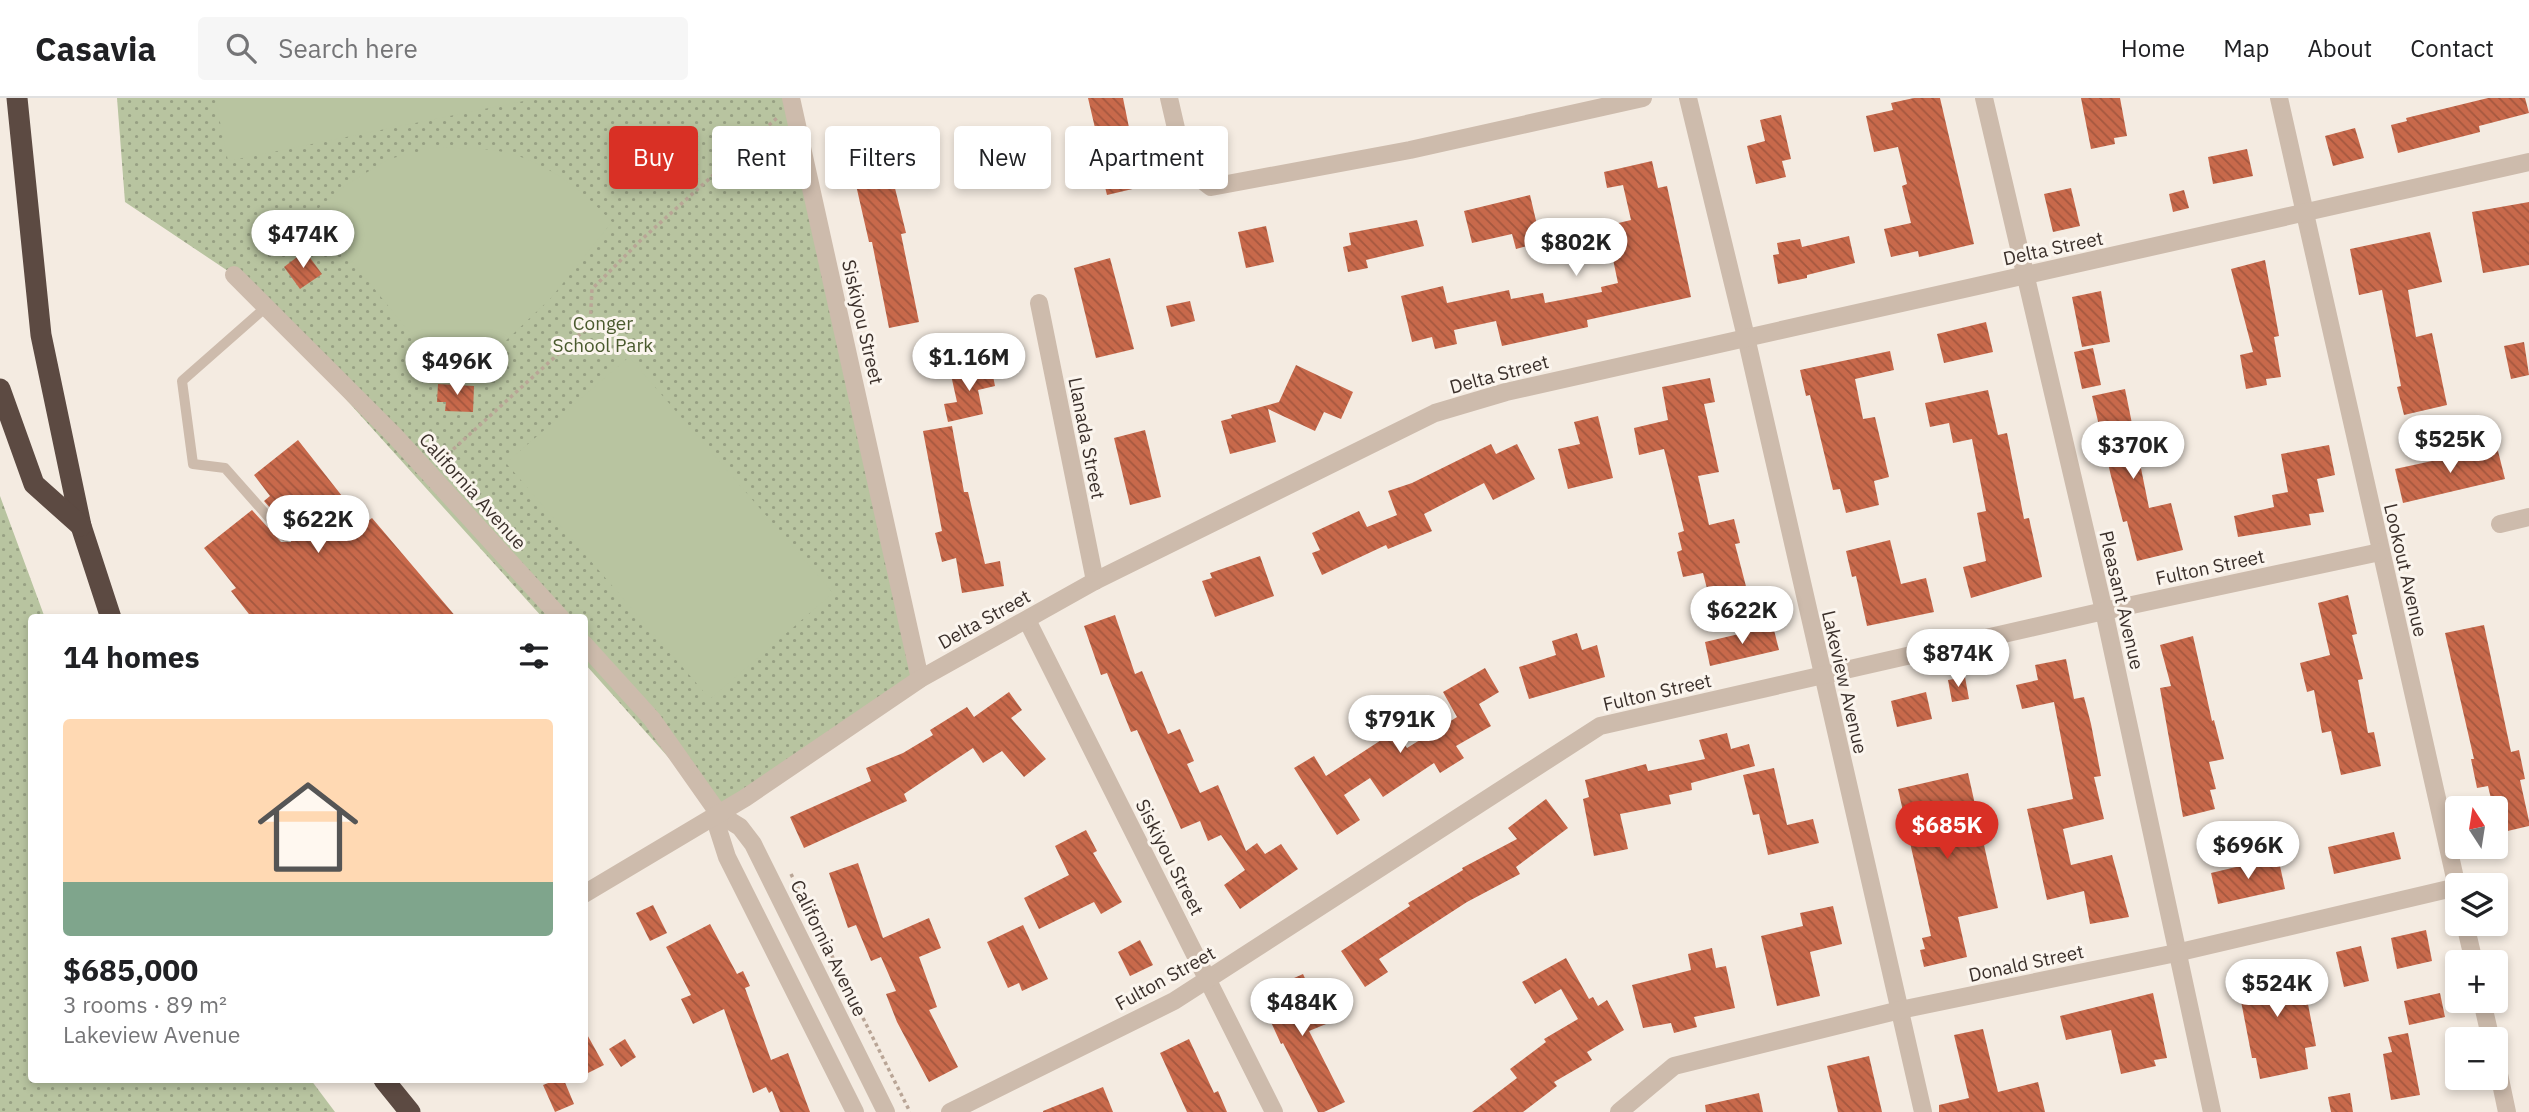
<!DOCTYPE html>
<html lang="en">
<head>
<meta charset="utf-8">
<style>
  :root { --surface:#fff; --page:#f6f6f6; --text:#202124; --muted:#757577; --line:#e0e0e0; --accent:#d93025 }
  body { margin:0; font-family:"IBM Plex Sans",sans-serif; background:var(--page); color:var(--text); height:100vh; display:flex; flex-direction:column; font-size:26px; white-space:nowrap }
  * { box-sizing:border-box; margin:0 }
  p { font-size:23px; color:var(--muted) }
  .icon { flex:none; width:38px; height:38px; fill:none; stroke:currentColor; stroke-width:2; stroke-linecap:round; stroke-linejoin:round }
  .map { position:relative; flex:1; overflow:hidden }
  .side { position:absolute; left:28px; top:516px; width:560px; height:469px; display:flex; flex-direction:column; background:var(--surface); border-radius:7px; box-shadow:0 4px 10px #0003 }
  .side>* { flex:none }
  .banner { position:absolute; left:609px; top:28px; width:665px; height:63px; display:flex; gap:14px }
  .needle { width:46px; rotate:348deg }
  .buttons { position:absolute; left:2445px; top:698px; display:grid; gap:14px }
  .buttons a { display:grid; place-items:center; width:63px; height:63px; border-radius:7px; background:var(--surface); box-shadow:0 4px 10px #0003; font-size:35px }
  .price { position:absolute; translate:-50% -60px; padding:0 16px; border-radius:24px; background:#fff; color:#222; font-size:23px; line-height:46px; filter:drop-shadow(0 2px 4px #0008) }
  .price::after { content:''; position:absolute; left:50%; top:42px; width:21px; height:16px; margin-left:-10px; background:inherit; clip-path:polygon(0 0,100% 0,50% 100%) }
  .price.active { background:var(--accent); color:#fff }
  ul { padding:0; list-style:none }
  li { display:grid; align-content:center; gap:14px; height:371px; padding:0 35px }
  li+li { border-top:2px solid var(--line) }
  li span { display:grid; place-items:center; height:217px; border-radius:7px; color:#555 }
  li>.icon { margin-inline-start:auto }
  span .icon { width:126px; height:126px; fill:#fffc; stroke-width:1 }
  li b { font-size:30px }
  h2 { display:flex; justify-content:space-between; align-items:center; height:84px; padding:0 35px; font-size:30px }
  .tag { padding:0 24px; border-radius:7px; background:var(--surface); box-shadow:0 4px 10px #0003; font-size:24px; line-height:63px }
  .tag.active { background:var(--accent); color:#fff }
  header { display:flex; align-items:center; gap:42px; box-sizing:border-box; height:98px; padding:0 35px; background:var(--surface); border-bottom:2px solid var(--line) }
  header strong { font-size:33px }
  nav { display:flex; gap:38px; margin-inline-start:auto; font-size:24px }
  .search { width:490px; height:63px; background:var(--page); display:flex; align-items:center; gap:18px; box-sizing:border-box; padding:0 24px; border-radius:7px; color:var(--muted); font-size:26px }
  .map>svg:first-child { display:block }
  .grass { fill:url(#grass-dots) }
  .garden { fill:#b8c4a0 }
  .building { fill:url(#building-back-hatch) }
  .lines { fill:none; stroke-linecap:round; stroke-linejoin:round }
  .path { stroke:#b9a596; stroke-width:3.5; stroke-dasharray:3.5 3.5; stroke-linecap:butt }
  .lane { stroke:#cdbbac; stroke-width:10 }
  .street { stroke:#cdbbac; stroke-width:18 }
  .highway { stroke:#5c4a42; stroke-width:21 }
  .labels { text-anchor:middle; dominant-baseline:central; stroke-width:6; stroke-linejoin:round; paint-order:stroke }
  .street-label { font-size:19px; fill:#3b302b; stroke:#fbf5ee }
  .park-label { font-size:19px; fill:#4a5a2e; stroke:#fbf5ee }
</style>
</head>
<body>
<header>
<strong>Casavia</strong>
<div class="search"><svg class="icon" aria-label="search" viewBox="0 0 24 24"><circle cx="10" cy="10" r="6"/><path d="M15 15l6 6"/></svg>Search here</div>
<nav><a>Home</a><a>Map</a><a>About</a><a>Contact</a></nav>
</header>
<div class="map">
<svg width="2529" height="1014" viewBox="0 0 2529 1014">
  <defs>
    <pattern id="grass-dots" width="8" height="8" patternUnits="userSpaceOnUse" patternTransform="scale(1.75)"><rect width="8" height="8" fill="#b8c4a0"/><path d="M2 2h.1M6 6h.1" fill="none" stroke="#97a083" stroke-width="1.8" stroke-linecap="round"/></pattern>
    <pattern id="building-back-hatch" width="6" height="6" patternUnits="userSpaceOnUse" patternTransform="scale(1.75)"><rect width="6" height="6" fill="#c8694b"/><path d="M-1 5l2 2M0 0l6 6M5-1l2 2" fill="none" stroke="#a4573f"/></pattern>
  </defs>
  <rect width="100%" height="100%" fill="#f4ebe1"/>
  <g class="grass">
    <polygon points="117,0 791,0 920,581 719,716 585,566 584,520 543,520 234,177 125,104"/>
    <polygon points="0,398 45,520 32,520 32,982 311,982 335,1014 0,1014"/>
  </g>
  <g class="garden">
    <polygon points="215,0 539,0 228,63"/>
    <path d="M437,49C458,51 483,49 503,54C546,63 583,92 612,124L551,200L478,269L436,267L313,115L346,87L389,61Z"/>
    <polygon points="629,259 833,495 710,601 506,365"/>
  </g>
  <g class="building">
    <polygon points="1088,0 1123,0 1141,89 1107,97 1098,61 1102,60"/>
    <polygon points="1914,0 1940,0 1974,146 1919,159 1918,153 1891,159 1884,131 1911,125 1902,88 1907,86 1898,49 1874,54 1866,18 1893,12 1891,5"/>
    <polygon points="2081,0 2120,0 2127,38 2114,40 2115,46 2091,51"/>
    <polygon points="2488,0 2525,0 2529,15 2479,28 2480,34 2398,55 2391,27 2407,23 2406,20"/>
    <polygon points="1781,17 1791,61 1782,63 1786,79 1756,86 1747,48 1765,43 1760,22"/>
    <polygon points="2355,30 2364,60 2333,68 2325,38"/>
    <polygon points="2247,51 2253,78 2213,86 2208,59"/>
    <polygon points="1652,63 1658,90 1667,88 1691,199 1587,222 1588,229 1502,248 1496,223 1454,232 1457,246 1435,251 1432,239 1412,244 1401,198 1443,188 1447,205 1509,192 1511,201 1543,195 1545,205 1602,194 1601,189 1618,185 1606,128 1631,122 1623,87 1607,90 1604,74"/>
    <polygon points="892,78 906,135 901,136 919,224 889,230 872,144 869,144 856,87"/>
    <polygon points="2071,90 2080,128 2053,134 2044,96"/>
    <polygon points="2184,92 2189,110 2173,114 2169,96"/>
    <polygon points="1530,97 1541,144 1516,151 1512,136 1472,145 1464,113"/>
    <polygon points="2529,104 2529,167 2483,175 2472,114"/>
    <polygon points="1417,122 1424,148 1366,162 1368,170 1348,174 1343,149 1351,147 1349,135"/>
    <polygon points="1266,128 1274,164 1246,170 1238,134"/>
    <polygon points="2430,134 2442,184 2408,192 2416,239 2432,235 2447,307 2404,317 2397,289 2401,288 2382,192 2359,197 2350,151"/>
    <polygon points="1849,138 1855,165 1807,177 1807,180 1778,186 1773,157 1779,156 1777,145 1800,141 1802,149"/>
    <polygon points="305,153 322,176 300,191 284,169"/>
    <polygon points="1110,160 1134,251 1096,260 1074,170"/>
    <polygon points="2265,162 2279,238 2274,239 2281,279 2266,281 2267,287 2246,291 2240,257 2253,254 2231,171"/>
    <polygon points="2101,193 2110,244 2082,249 2072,199"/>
    <polygon points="1190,203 1195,223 1171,229 1166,208"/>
    <polygon points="1986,224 1993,254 1944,265 1937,236"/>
    <polygon points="2524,244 2529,277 2511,281 2504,248"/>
    <polygon points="2093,250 2101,287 2082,291 2074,254"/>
    <polygon points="1890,253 1894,272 1855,281 1863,321 1875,319 1889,379 1874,383 1879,407 1846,415 1840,391 1833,392 1810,297 1806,298 1800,272"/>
    <polygon points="1296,267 1353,294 1341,321 1324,314 1315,333 1268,311 1276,344 1230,356 1221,323 1232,320 1231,317 1279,304"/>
    <polygon points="991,268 995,288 978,292 983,316 948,324 944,306 957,304 951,277"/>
    <polygon points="1710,280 1715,304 1704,306 1719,374 1698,378 1709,427 1734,421 1740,445 1735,446 1749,500 1712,510 1703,475 1683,479 1677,454 1682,452 1678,435 1684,433 1664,351 1639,357 1634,330 1668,322 1662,289"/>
    <polygon points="438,286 474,288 473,314 445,313 446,304 437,304"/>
    <polygon points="2125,291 2149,410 2171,405 2183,452 2137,463 2127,423 2123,424 2111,378 2092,298"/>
    <polygon points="1988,292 1998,337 2007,335 2024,421 2029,420 2042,479 1971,500 1963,469 1986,463 1977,415 1986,413 1972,341 1953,345 1949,325 1930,329 1925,305"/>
    <polygon points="1598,318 1613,380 1568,391 1558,351 1580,346 1574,324"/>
    <polygon points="952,328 964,394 968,394 985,466 1000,463 1004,488 962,495 956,460 942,464 935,435 942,433 923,333"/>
    <polygon points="1145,332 1161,399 1130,407 1114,340"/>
    <polygon points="298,342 364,426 372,420 457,520 252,520 231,493 236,490 204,450 252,412 281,444 291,444 292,435 264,403 270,398 254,377"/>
    <polygon points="1491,346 1496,356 1517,346 1535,381 1493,402 1484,385 1424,416 1432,433 1388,451 1386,447 1322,477 1312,455 1320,452 1312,435 1359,413 1367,429 1397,417 1388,393 1412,385"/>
    <polygon points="2329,347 2335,377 2317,381 2324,414 2309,416 2311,427 2238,439 2234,418 2274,409 2272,397 2288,394 2281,356"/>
    <polygon points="2497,349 2505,381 2403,405 2395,371"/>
    <polygon points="1890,442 1901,486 1926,480 1934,514 1867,528 1856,478 1852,479 1846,453"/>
    <polygon points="1260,458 1274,498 1215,519 1202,483 1212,480 1210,475"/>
    <polygon points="2348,497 2357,536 2352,537 2363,581 2358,582 2368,635 2374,634 2381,668 2341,677 2331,633 2322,635 2314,592 2307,594 2300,565 2330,557 2318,505"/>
    <polygon points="1115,517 1135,576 1142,573 1168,636 1180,631 1194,663 1187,666 1200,695 1218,687 1246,753 1257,745 1265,756 1281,746 1298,771 1240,811 1224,787 1245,772 1221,737 1208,743 1200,723 1181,731 1137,632 1131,634 1107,575 1101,577 1084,528"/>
    <polygon points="2484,527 2511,654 2519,652 2525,681 2520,682 2529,723 2529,728 2499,735 2488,688 2477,690 2471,661 2474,661 2445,535"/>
    <polygon points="1773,528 1779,552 1710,568 1705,544"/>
    <polygon points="1577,535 1582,552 1597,547 1605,579 1529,601 1519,569 1556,557 1552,543"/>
    <polygon points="2193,538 2212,623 2214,622 2224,661 2209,664 2216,691 2210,692 2215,711 2183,719 2160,590 2171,588 2160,547"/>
    <polygon points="2066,561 2074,601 2084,599 2091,626 2101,678 2094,679 2104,721 2063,731 2071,767 2112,757 2129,819 2090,826 2084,793 2047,802 2027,711 2073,701 2054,604 2022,611 2016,587 2038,582 2035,567"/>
    <polygon points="1485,570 1499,594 1479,606 1491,628 1456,648 1464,660 1440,675 1434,665 1383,699 1370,680 1344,697 1360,722 1337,737 1294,670 1314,658 1326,678 1395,633 1407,650 1457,619 1443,594"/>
    <polygon points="1965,579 1969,601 1952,604 1948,582"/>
    <polygon points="1009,594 1022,612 1011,620 1046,661 1024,679 1002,653 983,665 973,650 904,696 907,703 804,750 790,719 871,683 866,670 903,655 933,637 930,632 967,609 974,619"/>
    <polygon points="1926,594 1932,621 1897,629 1891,603"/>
    <polygon points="1727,635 1731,651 1749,646 1755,668 1691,685 1692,692 1669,697 1671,706 1620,716 1628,751 1594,758 1583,701 1589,699 1585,682 1646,666 1648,673 1705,661 1699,642"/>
    <polygon points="1774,670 1787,727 1813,721 1819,745 1768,757 1759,716 1753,717 1743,677"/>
    <polygon points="1968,675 1998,810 1958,819 1967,859 1924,869 1920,852 1925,851 1922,840 1931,838 1898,691"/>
    <polygon points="1546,701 1568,730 1516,769 1520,776 1467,804 1379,861 1388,874 1365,889 1341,853 1410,808 1408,805 1463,772 1462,770 1517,741 1508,730"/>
    <polygon points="1086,732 1097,753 1093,755 1122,804 1101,816 1094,804 1039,831 1024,800 1069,777 1055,748"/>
    <polygon points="2394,734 2401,761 2334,776 2328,749"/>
    <polygon points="2278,759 2285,791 2218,806 2211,775"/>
    <polygon points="858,765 883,840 929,820 941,850 919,859 937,909 929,912 958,969 929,984 897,924 886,896 896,893 881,859 871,863 856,827 848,830 829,775"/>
    <polygon points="653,807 667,835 650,843 636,815"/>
    <polygon points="1833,808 1842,846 1810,854 1820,898 1777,908 1761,838 1803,828 1800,815"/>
    <polygon points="710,826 737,876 743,873 750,888 745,890 771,962 788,955 810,1014 780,1014 772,993 769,995 766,989 753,995 724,911 693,926 681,901 691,897 666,849"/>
    <polygon points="1023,827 1048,881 1022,893 1019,885 1008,890 987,844"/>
    <polygon points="2426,832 2432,863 2397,871 2391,840"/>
    <polygon points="1140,842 1153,867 1130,878 1118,854"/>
    <polygon points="2361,848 2369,883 2344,889 2336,854"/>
    <polygon points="1712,850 1716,870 1726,868 1735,910 1694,919 1697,929 1674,935 1671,925 1643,930 1632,887 1691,872 1688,856"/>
    <polygon points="1566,860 1589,901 1593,899 1598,908 1607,902 1624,932 1587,954 1592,962 1554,984 1557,988 1523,1014 1472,1014 1517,980 1510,971 1546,944 1544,941 1578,921 1561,891 1535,906 1522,884"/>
    <polygon points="2300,864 2316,948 2305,950 2308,971 2260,981 2256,960 2252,960 2236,877"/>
    <polygon points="1303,876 1326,926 1309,933 1345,1004 1324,1014 1318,1014 1283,945 1281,946 1258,896"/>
    <polygon points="2153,895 2167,960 2154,962 2156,968 2121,976 2111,932 2066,942 2060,918"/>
    <polygon points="2440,895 2445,919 2409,927 2404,903"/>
    <polygon points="584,931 604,967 584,977"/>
    <polygon points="1983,931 1998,994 2038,984 2045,1014 1939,1014 1939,1007 1969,1000 1954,937"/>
    <polygon points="2408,935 2420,997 2391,1002 2383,956 2392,954 2388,939"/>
    <polygon points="625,941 636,959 621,969 609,951"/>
    <polygon points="1189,941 1214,995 1218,993 1227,1014 1187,1014 1160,955"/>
    <polygon points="1869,958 1882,1014 1838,1014 1827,968"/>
    <polygon points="556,982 564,982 574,1006 555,1014 543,987"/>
    <polygon points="1103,989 1113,1014 1043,1014 1043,1013"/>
    <polygon points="1759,995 1763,1014 1706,1014 1705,1007"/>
    <polygon points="2350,995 2353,1014 2331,1014 2328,999"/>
  </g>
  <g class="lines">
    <g class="path">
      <polyline points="448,356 590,227 592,191 641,142 778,19"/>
      <polyline points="791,776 910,1014"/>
    </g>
    <polyline class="lane" points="266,209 182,283 193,366 225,370 286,439"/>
    <g class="street">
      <polyline points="791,0 920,581"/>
      <polyline points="1169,0 1185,69 1211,89 1410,52 1643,0"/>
      <polyline points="1688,0 1746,239 1923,1014"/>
      <polyline points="1984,0 2104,513 2212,1014"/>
      <polyline points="2279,0 2457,789"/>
      <polyline points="234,177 394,337 561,520"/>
      <polyline points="1039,205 1095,483"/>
      <polyline points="2500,426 2529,419"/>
      <polyline points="1027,522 1274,1014"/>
      <polyline points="584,546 652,621 719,716 740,729 753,746 886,1014"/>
      <polyline points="719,716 718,731 727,759 855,1014"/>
      <polyline points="584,796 745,700 920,581 1095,483 1435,315 1506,294 2529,64"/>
      <polyline points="2465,826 2474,864"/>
      <polyline points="2482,903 2491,942"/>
      <polyline points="2496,962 2507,1014"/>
      <polyline points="950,1014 1174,903 1600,628 2104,513 2380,454"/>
      <polyline points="1619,1014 1674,968 1900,912 2176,855 2457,789"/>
    </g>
    <g class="highway">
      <polyline points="17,0 41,237 81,428 111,520"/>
      <polyline points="0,291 34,386 81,428"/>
      <polyline points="384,982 410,1014"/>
    </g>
  </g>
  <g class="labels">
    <g class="street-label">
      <text transform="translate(2053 150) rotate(-12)">Delta Street</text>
      <text transform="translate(863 224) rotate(77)">Siskiyou Street</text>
      <text transform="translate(1499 276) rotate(-15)">Delta Street</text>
      <text transform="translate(1087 340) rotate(79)">Llanada Street</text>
      <text transform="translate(473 393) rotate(48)">California Avenue</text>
      <text transform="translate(2210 469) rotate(-12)">Fulton Street</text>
      <text transform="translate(2406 472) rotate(77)">Lookout Avenue</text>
      <text transform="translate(2122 502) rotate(77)">Pleasant Avenue</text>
      <text transform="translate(984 521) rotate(-29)">Delta Street</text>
      <text transform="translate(1845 584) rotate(77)">Lakeview Avenue</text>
      <text transform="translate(1657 594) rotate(-13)">Fulton Street</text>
      <text transform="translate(1170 759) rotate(63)">Siskiyou Street</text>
      <text transform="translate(829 850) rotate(64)">California Avenue</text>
      <text transform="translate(2026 865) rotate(-12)">Donald Street</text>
      <text transform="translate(1165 880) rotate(-29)">Fulton Street</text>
    </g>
    <g class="park-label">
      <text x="603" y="225">Conger<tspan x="603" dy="22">School Park</tspan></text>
    </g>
  </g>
</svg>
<div class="buttons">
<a><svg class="needle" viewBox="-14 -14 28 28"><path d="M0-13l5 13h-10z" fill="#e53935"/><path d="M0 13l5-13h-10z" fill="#757577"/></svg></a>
<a><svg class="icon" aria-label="layers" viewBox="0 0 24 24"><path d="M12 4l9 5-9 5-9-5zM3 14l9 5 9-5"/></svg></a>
<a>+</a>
<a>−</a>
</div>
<b class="price" style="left:303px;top:172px">$474K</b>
<b class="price" style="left:1576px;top:180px">$802K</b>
<b class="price" style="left:969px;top:295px">$1.16M</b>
<b class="price" style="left:457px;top:299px">$496K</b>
<b class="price" style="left:2450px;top:377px">$525K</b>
<b class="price" style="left:2133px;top:383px">$370K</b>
<b class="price" style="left:318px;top:457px">$622K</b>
<b class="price" style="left:1742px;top:548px">$622K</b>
<b class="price" style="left:1958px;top:591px">$874K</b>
<b class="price" style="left:1400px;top:657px">$791K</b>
<b class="price active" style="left:1947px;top:763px">$685K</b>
<b class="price" style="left:2248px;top:783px">$696K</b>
<b class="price" style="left:2277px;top:921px">$524K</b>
<b class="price" style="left:1302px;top:940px">$484K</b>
<div class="banner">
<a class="tag active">Buy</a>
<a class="tag">Rent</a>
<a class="tag">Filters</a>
<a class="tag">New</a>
<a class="tag">Apartment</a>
</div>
<section class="side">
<h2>14 homes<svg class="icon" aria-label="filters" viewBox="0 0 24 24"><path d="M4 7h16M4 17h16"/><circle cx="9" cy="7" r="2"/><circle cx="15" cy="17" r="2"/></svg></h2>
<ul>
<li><span style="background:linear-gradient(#ffd9b3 75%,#7fa58c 0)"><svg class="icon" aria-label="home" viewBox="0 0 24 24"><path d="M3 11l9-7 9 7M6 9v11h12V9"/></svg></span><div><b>$685,000</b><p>3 rooms · 89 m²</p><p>Lakeview Avenue</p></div></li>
</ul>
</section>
</div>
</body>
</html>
